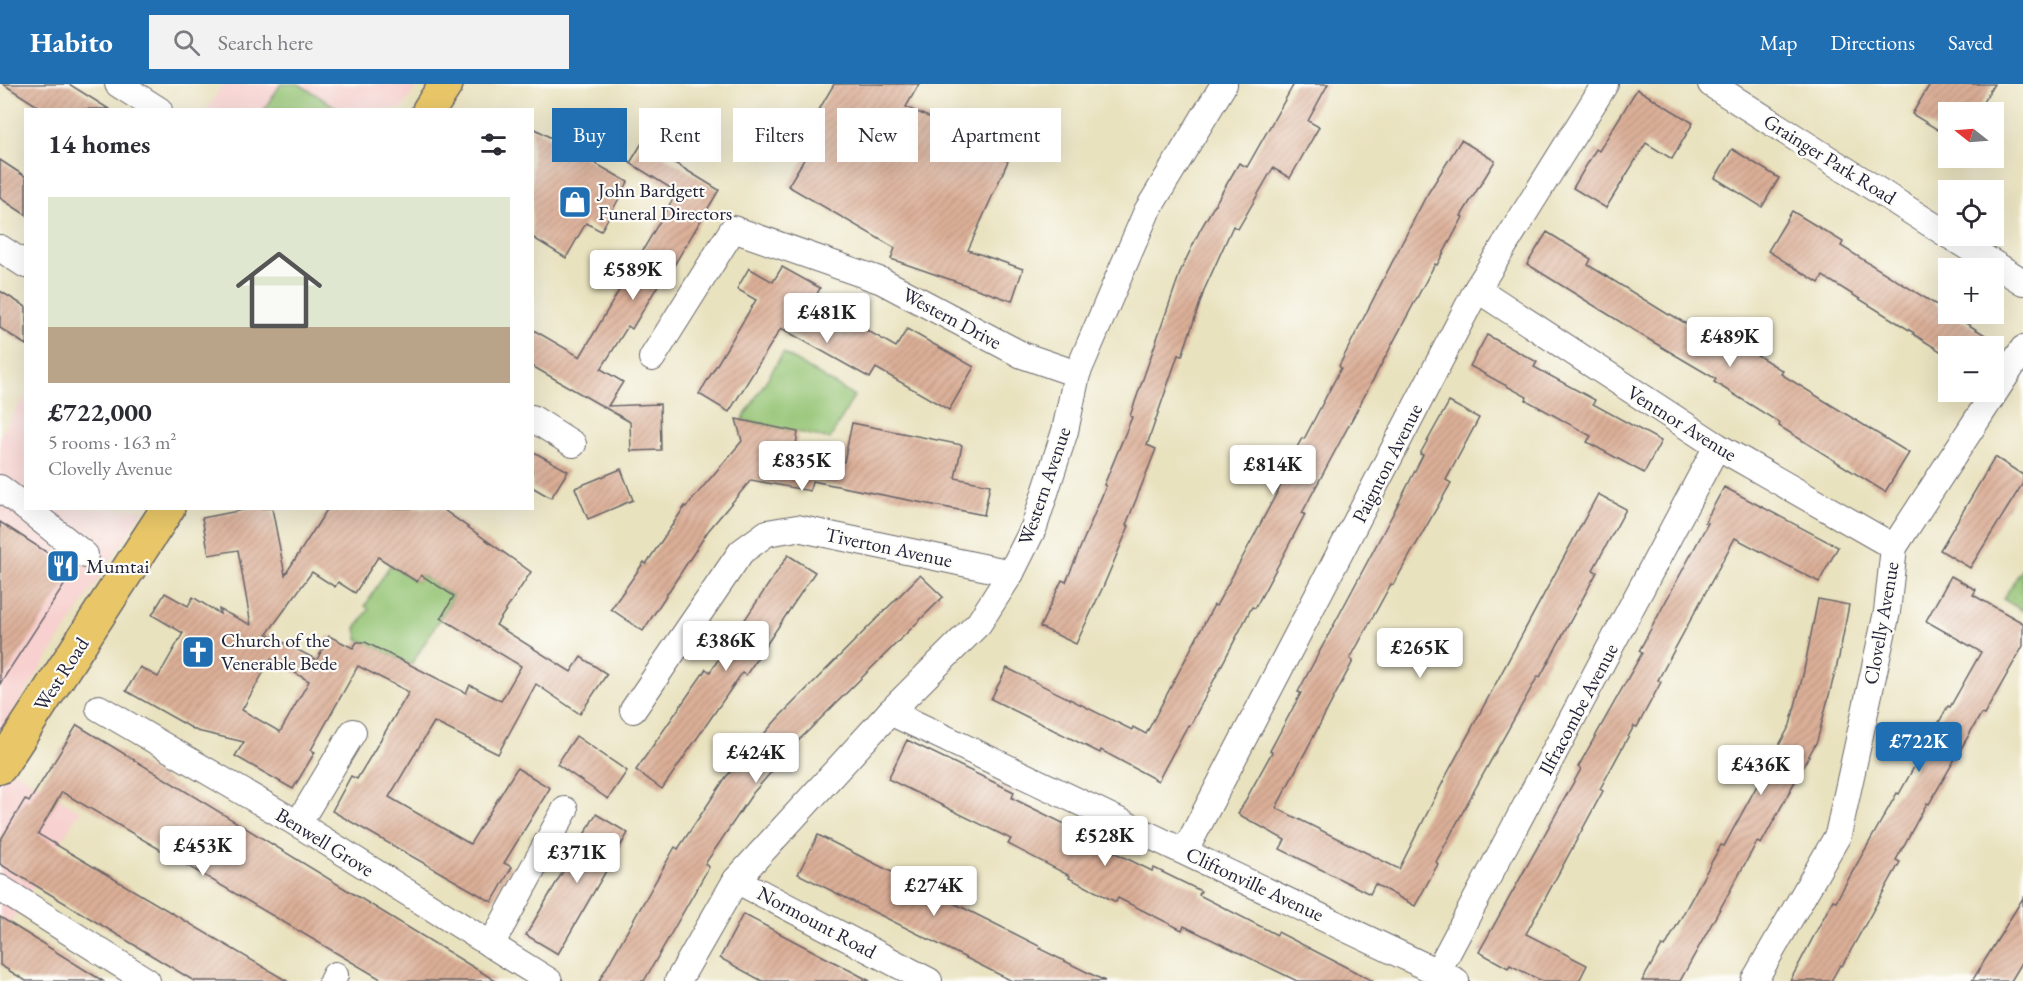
<!DOCTYPE html>
<html lang="en">
<head>
<meta charset="utf-8">
<style>
  :root { --surface:#fff; --page:#f2f2f3; --text:#2b2b33; --muted:#7c7c81; --accent:#1f6fb2 }
  body { margin:0; font-family:"EB Garamond",serif; background:var(--page); color:var(--text); height:100vh; display:flex; flex-direction:column; font-size:22px; white-space:nowrap }
  * { box-sizing:border-box; margin:0 }
  p { font-size:20px; color:var(--muted) }
  .icon { flex:none; width:33px; height:33px; fill:none; stroke:currentColor; stroke-width:2; stroke-linecap:round; stroke-linejoin:round }
  .map { position:relative; flex:1; overflow:hidden }
  .details { position:absolute; left:24px; top:24px; width:510px; height:402px; display:flex; flex-direction:column; background:var(--surface); border-radius:0px; box-shadow:0 6px 24px #0002 }
  .details>* { flex:none }
  .guide { position:absolute; left:552px; top:24px; width:570px; height:54px; display:flex; gap:12px }
  .needle { width:39px; rotate:287deg }
  .buttons { position:absolute; left:1938px; top:18px; display:grid; gap:12px }
  .buttons a { display:grid; place-items:center; width:66px; height:66px; border-radius:0px; background:var(--surface); box-shadow:0 6px 24px #0002; font-size:30px }
  .price { position:absolute; translate:-50% -51px; padding:0 14px; border-radius:6px; background:#fff; color:#222; font-size:20px; line-height:39px; filter:drop-shadow(0 2px 3px #0008) }
  .price::after { content:''; position:absolute; left:50%; top:36px; width:18px; height:14px; margin-left:-9px; background:inherit; clip-path:polygon(0 0,100% 0,50% 100%) }
  .price.on { background:var(--accent); color:#fff }
  ul { padding:0; list-style:none }
  li { display:grid; align-content:center; gap:12px; height:318px; padding:0 24px }
  li span { display:grid; place-items:center; height:186px; border-radius:0px; color:#555 }
  li>.icon { margin-inline-start:auto }
  span .icon { width:108px; height:108px; fill:#fffc; stroke-width:1 }
  li b { font-size:26px }
  h2 { display:flex; justify-content:space-between; align-items:center; height:72px; padding:0 24px; font-size:26px }
  .tag { padding:0 21px; border-radius:0px; background:var(--surface); box-shadow:0 6px 24px #0002; font-size:21px; line-height:54px }
  .tag.on { background:var(--accent); color:#fff }
  header { display:flex; align-items:center; gap:36px; box-sizing:border-box; height:84px; padding:0 30px; background:var(--accent); color:#fff }
  header strong { font-size:28px }
  nav { display:flex; gap:33px; margin-inline-start:auto; font-size:21px }
  .search { width:420px; height:54px; background:var(--page); display:flex; align-items:center; gap:15px; box-sizing:border-box; padding:0 21px; border-radius:0px; color:var(--muted); font-size:22px }
  .map>svg:first-child { display:block }
  .built { fill:#f7d0cf }
  .green { fill:#93c372; stroke:#5a7256; stroke-width:1.5 }
  .garden { fill:url(#garden-dots); stroke:#5a7256; stroke-width:1.5 }
  .building { fill:url(#building-hatch); fill-rule:evenodd }
  .lines { fill:none; stroke-linecap:round; stroke-linejoin:round }
  .street-casing { stroke:#686569; stroke-width:28 }
  .primary-casing { stroke:#686569; stroke-width:36 }
  .street { stroke:#fff; stroke-width:26 }
  .primary { stroke:#e9c769; stroke-width:33 }
  .labels { text-anchor:middle; dominant-baseline:central; stroke-width:4.5; stroke-linejoin:round; paint-order:stroke }
  .street-label { font-size:20px; fill:#22223b; stroke:#fdfcf7 }
  .poi-label { font-size:20px; fill:#22223b; stroke:#fdfcf7; text-anchor:start }
</style>
</head>
<body>
<header>
<strong>Habito</strong>
<div class="search"><svg class="icon" aria-label="search" viewBox="0 0 24 24"><circle cx="10" cy="10" r="6"/><path d="M15 15l6 6"/></svg>Search here</div>
<nav><a>Map</a><a>Directions</a><a>Saved</a></nav>
</header>
<div class="map">
<svg width="2023" height="897" viewBox="0 0 2023 897">
  <defs>
    <pattern id="garden-dots" width="8" height="8" patternUnits="userSpaceOnUse" patternTransform="scale(1.5)"><rect width="8" height="8" fill="#93c372"/><path d="M2 2h.1M6 6h.1" fill="none" stroke="#7ea764" stroke-width="1.8" stroke-linecap="round"/></pattern>
    <pattern id="building-hatch" width="6" height="6" patternUnits="userSpaceOnUse" patternTransform="scale(1.5)"><rect width="6" height="6" fill="#dbaf97"/><path d="M-1 1l2-2M0 6l6-6M5 7l2-2" fill="none" stroke="#bc9683"/></pattern>
  </defs>
  <rect width="100%" height="100%" fill="#fdfcf7"/>
  <filter id="ink" filterUnits="userSpaceOnUse"><feTurbulence type="fractalNoise" baseFrequency=".0167" numOctaves="2"/><feDisplacementMap in="SourceGraphic" scale="12" xChannelSelector="R" yChannelSelector="G"/><feConvolveMatrix kernelMatrix="1 2 1 2 8 2 1 2 1" color-interpolation-filters="sRGB"/></filter>
  <filter id="wash" filterUnits="userSpaceOnUse"><feTurbulence type="fractalNoise" baseFrequency=".008" numOctaves="4" result="noise"/><feDisplacementMap in="SourceGraphic" scale="24" xChannelSelector="R" yChannelSelector="G"/><feGaussianBlur stdDeviation="1.35" result="paint"/><feColorMatrix in="noise" values="0 0 0 0 0 0 0 0 0 0 0 0 0 0 0 0 0 1.4 0 .05"/><feComposite in="paint" operator="in"/></filter>
  <g filter="url(#wash)">
    <rect width="100%" height="100%" fill="#e9e2bf"/>
    <g class="built">
      <polygon points="223,0 418,0 402,25 207,26"/>
      <polygon points="25,311 26,424 144,425 0,648 0,351"/>
      <polygon points="0,678 80,727 0,856"/>
    </g>
    <g class="green">
      <polygon points="281,0 299,0 339,25 264,25"/>
      <polygon points="783,269 854,312 830,355 742,336"/>
      <polygon points="390,481 417,498 421,491 454,512 411,581 358,555 356,544 369,525 365,522"/>
    </g>
    <polygon class="garden" points="2023,483 2023,527 2003,515"/>
    <g id="blocks">
      <g class="building">
        <polygon points="3,0 69,0 109,25 42,25"/>
        <polygon points="834,0 919,0 906,23 955,45 961,31 984,41 975,62 1008,77 968,166 1023,185 1012,217 891,175 895,164 788,102 817,54 806,48"/>
        <polygon points="1294,0 1328,0 1308,37 1319,43 1290,94 1273,84 1238,145 1233,142 1205,204 1182,272 1178,271 1147,361 1156,365 1126,441 1129,442 1103,503 1076,560 1040,543 1062,496 1066,498 1106,402 1104,401 1132,333 1130,332 1181,186 1200,146 1239,79 1247,83"/>
        <polygon points="1930,0 1994,0 1977,28 1948,28 1948,52 1912,30"/>
        <polygon points="1637,5 1693,39 1672,75 1646,59 1606,124 1573,104 1596,65 1599,67"/>
        <polygon points="532,43 628,98 601,147 586,139 566,174 532,153"/>
        <polygon points="1461,56 1495,77 1461,132 1463,133 1437,181 1435,180 1302,429 1305,430 1282,474 1255,524 1252,523 1190,642 1188,641 1158,697 1101,666 1100,669 991,615 1007,584 1132,646 1133,643 1146,650 1214,521 1216,522 1247,465 1282,399 1279,397 1302,354 1304,355 1341,284 1339,282 1425,114"/>
        <polygon points="642,59 719,106 670,188 667,186 632,245 628,242 601,285 623,298 608,322 660,320 661,366 631,367 630,338 532,282 532,245 580,273 677,108 630,79"/>
        <polygon points="1732,65 1779,94 1762,123 1715,94"/>
        <polygon points="0,76 26,93 26,131 0,114"/>
        <polygon points="1792,127 1843,158 1841,162 2003,262 1948,262 1948,272 1913,250 1914,249 1823,192 1819,199 1768,167"/>
        <polygon points="1547,148 1591,175 1588,181 1669,231 1670,230 1733,268 1738,259 1783,287 1781,290 1909,369 1885,408 1779,342 1780,339 1714,298 1716,295 1643,252 1527,180"/>
        <polygon points="782,183 820,204 814,216 896,263 907,245 974,283 949,326 876,284 870,294 781,244 729,328 699,310 756,216 737,205 749,184 773,198"/>
        <polygon points="0,207 26,223 26,261 0,244"/>
        <polygon points="1487,251 1537,278 1534,283 1595,316 1593,320 1661,357 1644,389 1587,358 1591,352 1526,316 1527,313 1470,282"/>
        <polygon points="1449,318 1479,334 1446,396 1451,399 1393,501 1391,500 1350,575 1353,577 1276,724 1399,785 1447,690 1598,410 1626,425 1593,486 1597,488 1540,593 1538,592 1475,705 1436,778 1438,780 1415,822 1375,800 1370,810 1280,765 1285,756 1238,730 1272,668 1270,667 1301,609 1298,608 1395,426 1423,371 1420,370"/>
        <polygon points="736,335 798,348 795,369 844,378 852,339 962,361 955,394 990,401 984,431 812,397 810,407 751,396 708,447 643,547 611,525 644,478 646,480 685,422 686,423 742,357"/>
        <polygon points="532,367 568,387 551,414 532,403"/>
        <polygon points="1995,373 2023,391 2023,399 1970,484 1940,466"/>
        <polygon points="621,385 633,416 588,435 575,404"/>
        <polygon points="1724,403 1838,463 1819,498 1735,454 1658,596 1661,598 1637,643 1634,642 1600,705 1603,707 1526,850 1587,881 1579,897 1542,897 1510,881 1508,884 1479,868 1581,685 1578,683 1642,569 1639,567 1708,439 1705,438"/>
        <path d="M253,424H272L285,491L328,424H441L531,488L496,541L571,588L581,573L607,590L580,630L536,600L498,670L434,638L389,713L470,760L517,684L550,704L504,779L512,783L492,818L332,727L351,692L357,695L409,608L358,582L311,666L315,668L293,705L235,672L244,658L197,647L126,607L140,583L158,593L183,549L152,531L165,509L188,522L193,513L220,530L219,525L251,541L238,466L209,471L202,434ZM378,473L417,498L421,491L454,512L441,534L521,582L501,617L470,601L466,609L365,558H357L353,564L329,552L317,576L267,550L312,488L335,503L338,498L355,509ZM271,575L309,597L280,648L242,626Z"/>
        <polygon points="0,438 74,486 0,600"/>
        <polygon points="788,471 815,488 746,591 742,589 662,705 636,686 706,585 710,588"/>
        <polygon points="920,491 943,513 800,655 753,709 705,780 709,783 644,897 599,897 675,763 678,765 726,693 778,634"/>
        <polygon points="1951,492 1976,506 1973,511 2023,539 2023,562 1984,631 1981,630 1929,720 1927,719 1896,776 1900,778 1842,882 1840,881 1831,897 1790,897 1833,816 1836,817 1897,709 1899,710 1948,622 1950,623 1981,568 1926,537"/>
        <polygon points="1818,515 1849,521 1839,573 1817,657 1761,760 1757,758 1680,897 1642,897 1662,862 1665,863 1721,761 1724,762 1790,641 1803,591"/>
        <polygon points="77,641 496,897 384,897 62,708 38,750 287,897 194,897 0,780 0,757 25,715 29,718"/>
        <polygon points="576,652 627,687 608,715 557,680"/>
        <polygon points="907,656 1014,708 1012,714 1075,745 1073,748 1152,787 1154,784 1201,807 1199,811 1277,851 1278,848 1373,897 1297,897 1184,842 1182,846 1118,814 1116,818 1069,794 1070,792 1008,760 1011,755 888,695"/>
        <polygon points="596,730 628,749 558,870 526,851"/>
        <polygon points="818,751 1041,863 1040,865 1105,897 1012,897 798,790"/>
        <polygon points="2023,814 2023,877 2011,897 1972,897"/>
        <polygon points="743,830 870,897 762,897 720,874"/>
        <polygon points="0,833 103,897 26,897 0,881"/>
      </g>
    </g>
  </g>
  <g filter="url(#ink)">
    <use href="#blocks" fill-opacity="0" stroke="#686569" stroke-width="1.5"/>
    <g class="lines">
      <defs>
        <g id="street">
          <polyline points="118,0 159,26"/>
          <polyline points="1711,0 1948,151"/>
          <polyline points="1950,152 2023,198"/>
          <polyline points="0,164 26,181"/>
          <polyline points="1477,205 1717,362 1894,463"/>
          <polyline points="652,274 733,145 882,197 1022,271 1077,290"/>
          <polyline points="532,334 573,360"/>
          <polyline points="0,404 26,424"/>
          <polyline points="26,424 85,471"/>
          <polyline points="99,624 298,740 549,897"/>
          <polyline points="633,626 741,468 767,449 797,444 1011,489"/>
          <polyline points="890,628 1456,897"/>
          <polyline points="298,740 353,648"/>
          <polyline points="1185,767 1477,205 1605,0"/>
          <polyline points="736,796 929,897"/>
          <polyline points="0,804 147,897"/>
          <polyline points="491,861 565,726"/>
          <polyline points="1438,887 1717,362"/>
          <polyline points="332,897 335,891"/>
          <polyline points="678,897 736,796 890,628 979,539 1011,489 1034,443 1065,347 1077,290 1147,127 1224,0"/>
          <polyline points="1754,897 1838,751 1887,528 1894,463 2023,265"/>
        </g>
        <g id="primary">
          <polyline points="429,26 446,0"/>
          <polyline points="0,683 168,424"/>
        </g>
      </defs>
      <use href="#street" class="street-casing"/>
      <use href="#primary" class="primary-casing"/>
      <use href="#street" class="street"/>
      <use href="#primary" class="primary"/>
    </g>
  </g>
  <defs>
    <symbol id="shop-square" viewBox="-11 -11 22 22"><rect x="-9" y="-9" width="18" height="18" rx="4" fill="#1f6fb2" stroke="#fdfcf7"/><path d="M-5-2.5h2.3a2.7 3.5 0 0 1 5.4 0H5L5.5 6h-11ZM-1.5-2.5h3a1.5 2.3 0 0 0-3 0Z" fill="#fff"/></symbol>
    <symbol id="restaurant-square" viewBox="-11 -11 22 22"><rect x="-9" y="-9" width="18" height="18" rx="4" fill="#1f6fb2" stroke="#fdfcf7"/><path d="M-5-6h1v4h1v-4h1v4h1v-4h1v5L-1.5 .5V6h-2V.5L-5-1ZM5-6V6H3V1.5H1.5Q1.5-4 5-6Z" fill="#fff"/></symbol>
    <symbol id="church-square" viewBox="-11 -11 22 22"><rect x="-9" y="-9" width="18" height="18" rx="4" fill="#1f6fb2" stroke="#fdfcf7"/><path d="M-1.2-6h2.4v3.5h3.3v2.4h-3.3V6h-2.4V-.1h-3.3v-2.4h3.3Z" fill="#fff"/></symbol>
  </defs>
  <g fill-rule="evenodd">
    <use href="#shop-square" x="556" y="99" width="38" height="38"/>
    <use href="#restaurant-square" x="44" y="463" width="38" height="38"/>
    <use href="#church-square" x="179" y="549" width="38" height="38"/>
  </g>
  <g class="labels">
    <g class="street-label">
      <text transform="translate(1830 75) rotate(32)">Grainger Park Road</text>
      <text transform="translate(952 234) rotate(28)">Western Drive</text>
      <text transform="translate(1682 339) rotate(32)">Ventnor Avenue</text>
      <text transform="translate(1387 379) rotate(-63)">Paignton Avenue</text>
      <text transform="translate(1044 402) rotate(-71)">Western Avenue</text>
      <text transform="translate(889 463) rotate(12)">Tiverton Avenue</text>
      <text transform="translate(1881 539) rotate(-80)">Clovelly Avenue</text>
      <text transform="translate(61 590) rotate(-57)">West Road</text>
      <text transform="translate(1578 625) rotate(-62)">Ilfracombe Avenue</text>
      <text transform="translate(325 758) rotate(32)">Benwell Grove</text>
      <text transform="translate(1255 800) rotate(25)">Cliftonville Avenue</text>
      <text transform="translate(817 838) rotate(28)">Normount Road</text>
    </g>
    <g class="poi-label">
      <text x="598" y="106">John Bardgett<tspan x="598" dy="23">Funeral Directors</tspan></text>
      <text x="86" y="482">Mumtai</text>
      <text x="221" y="556">Church of the<tspan x="221" dy="23">Venerable Bede</tspan></text>
    </g>
  </g>
</svg>
<div class="buttons">
<a><svg class="needle" viewBox="-14 -14 28 28"><path d="M0-13l5 13h-10z" fill="#e53935"/><path d="M0 13l5-13h-10z" fill="#7c7c81"/></svg></a>
<a><svg class="icon" aria-label="locate" viewBox="0 0 24 24"><circle cx="12" cy="12" r="6"/><path d="M12 2v4M12 18v4M2 12h4M18 12h4"/></svg></a>
<a>+</a>
<a>−</a>
</div>
<b class="price" style="left:633px;top:217px">£589K</b>
<b class="price" style="left:827px;top:260px">£481K</b>
<b class="price" style="left:1730px;top:284px">£489K</b>
<b class="price" style="left:802px;top:408px">£835K</b>
<b class="price" style="left:1273px;top:412px">£814K</b>
<b class="price" style="left:726px;top:588px">£386K</b>
<b class="price" style="left:1420px;top:595px">£265K</b>
<b class="price on" style="left:1919px;top:689px">£722K</b>
<b class="price" style="left:756px;top:700px">£424K</b>
<b class="price" style="left:1761px;top:712px">£436K</b>
<b class="price" style="left:1105px;top:783px">£528K</b>
<b class="price" style="left:203px;top:793px">£453K</b>
<b class="price" style="left:577px;top:800px">£371K</b>
<b class="price" style="left:934px;top:833px">£274K</b>
<div class="guide">
<a class="tag on">Buy</a>
<a class="tag">Rent</a>
<a class="tag">Filters</a>
<a class="tag">New</a>
<a class="tag">Apartment</a>
</div>
<section class="details">
<h2>14 homes<svg class="icon" aria-label="filters" viewBox="0 0 24 24"><path d="M4 7h16M4 17h16"/><circle cx="9" cy="7" r="2"/><circle cx="15" cy="17" r="2"/></svg></h2>
<ul>
<li><span style="background:linear-gradient(#dfe7d0 70%,#b9a48a 0)"><svg class="icon" aria-label="home" viewBox="0 0 24 24"><path d="M3 11l9-7 9 7M6 9v11h12V9"/></svg></span><div><b>£722,000</b><p>5 rooms · 163 m²</p><p>Clovelly Avenue</p></div></li>
</ul>
</section>
</div>
</body>
</html>
